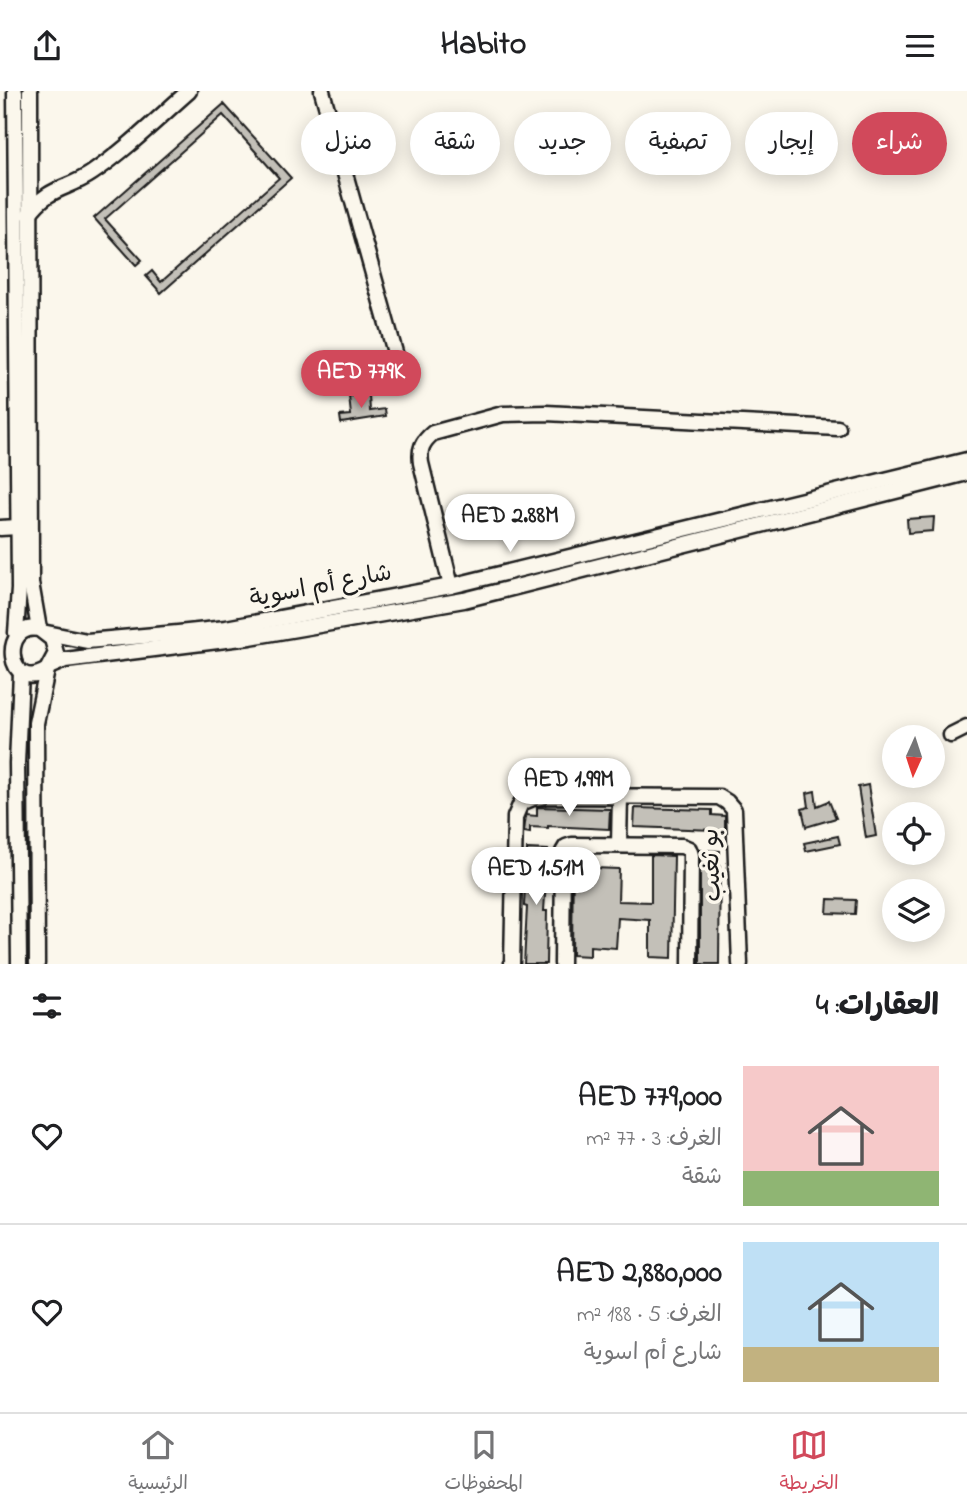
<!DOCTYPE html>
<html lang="ar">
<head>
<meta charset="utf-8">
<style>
  :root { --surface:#fff; --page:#f6f6f6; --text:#202124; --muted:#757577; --line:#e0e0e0; --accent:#d1495b }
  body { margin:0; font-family:"Indie Flower","Playpen Sans Arabic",sans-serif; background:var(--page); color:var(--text); direction:rtl; height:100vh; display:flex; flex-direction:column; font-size:26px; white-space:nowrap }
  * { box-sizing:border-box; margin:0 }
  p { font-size:23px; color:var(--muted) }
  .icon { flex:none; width:38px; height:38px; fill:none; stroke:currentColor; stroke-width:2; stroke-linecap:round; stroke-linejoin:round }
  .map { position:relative; height:873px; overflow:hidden; direction:ltr }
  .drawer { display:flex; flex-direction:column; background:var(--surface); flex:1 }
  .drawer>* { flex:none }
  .top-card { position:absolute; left:21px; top:21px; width:926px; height:63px; direction:rtl; display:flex; gap:14px }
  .needle { width:46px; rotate:183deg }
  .controls { position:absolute; left:882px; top:634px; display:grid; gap:14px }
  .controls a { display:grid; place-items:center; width:63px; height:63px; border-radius:50%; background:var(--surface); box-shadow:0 4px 18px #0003; font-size:35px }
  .price { position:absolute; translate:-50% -60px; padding:0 16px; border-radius:24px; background:#fff; color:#222; font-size:23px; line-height:46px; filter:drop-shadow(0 2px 4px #0008) }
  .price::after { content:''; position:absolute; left:50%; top:42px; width:21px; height:16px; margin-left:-10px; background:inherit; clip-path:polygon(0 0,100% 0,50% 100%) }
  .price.active { background:var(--accent); color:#fff }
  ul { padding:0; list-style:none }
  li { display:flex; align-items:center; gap:21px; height:175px; padding:0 28px }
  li+li { border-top:2px solid var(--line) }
  li span { display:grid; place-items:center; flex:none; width:196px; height:140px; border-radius:0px; color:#555 }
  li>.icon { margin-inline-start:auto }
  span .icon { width:84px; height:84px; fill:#fffc; stroke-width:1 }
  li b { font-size:30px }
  h2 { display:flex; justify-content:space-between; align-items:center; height:84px; padding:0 28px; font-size:30px }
  .tag { padding:0 24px; border-radius:32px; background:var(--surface); box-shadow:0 4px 18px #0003; font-size:24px; line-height:63px }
  .tag.active { background:var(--accent); color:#fff }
  header { display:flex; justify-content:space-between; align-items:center; height:91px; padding:0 28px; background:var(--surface); font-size:32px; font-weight:700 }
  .tabs { display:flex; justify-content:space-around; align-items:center; height:98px; border-top:2px solid var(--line); background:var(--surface); font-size:19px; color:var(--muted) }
  .tabs a { display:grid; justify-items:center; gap:4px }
  .tabs .active { color:var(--accent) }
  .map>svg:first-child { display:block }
  .building { fill:#c3c0b8; stroke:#1c1c1c; stroke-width:2 }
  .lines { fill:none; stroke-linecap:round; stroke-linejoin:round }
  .minor-casing { stroke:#1c1c1c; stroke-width:19 }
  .minor { stroke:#fbf7ec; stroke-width:14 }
  .labels { text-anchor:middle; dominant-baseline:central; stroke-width:7; stroke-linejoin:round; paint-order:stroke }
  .street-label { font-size:24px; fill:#1c1c1c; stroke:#fbf7ec }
</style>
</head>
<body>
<header><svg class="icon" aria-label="menu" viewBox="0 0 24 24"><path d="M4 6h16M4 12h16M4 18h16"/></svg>Habito<svg class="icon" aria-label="share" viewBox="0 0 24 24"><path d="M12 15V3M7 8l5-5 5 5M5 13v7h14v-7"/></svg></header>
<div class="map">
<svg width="967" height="873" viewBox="0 0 967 873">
  <rect width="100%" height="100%" fill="#fbf7ec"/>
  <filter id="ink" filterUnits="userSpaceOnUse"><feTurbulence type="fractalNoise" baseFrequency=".0143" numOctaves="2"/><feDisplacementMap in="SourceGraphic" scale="14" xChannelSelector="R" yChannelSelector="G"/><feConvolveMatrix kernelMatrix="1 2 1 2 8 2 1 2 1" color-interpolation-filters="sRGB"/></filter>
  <g filter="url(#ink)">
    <g class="building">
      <polygon points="224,13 291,87 161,202 146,185 152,180 161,191 279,87 223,24 105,128 142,169 136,174 94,127"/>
      <polygon points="369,304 370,320 385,318 386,325 341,332 340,325 351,324 349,305"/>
      <polygon points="934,426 933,440 908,442 907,428"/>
      <polygon points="868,694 876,745 866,747 858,696"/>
      <polygon points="815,700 817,715 829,710 836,727 806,736 802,718 809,716 807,702"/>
      <polygon points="537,716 610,718 609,738 548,735 548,737 530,736 530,742 524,741 526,724 537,725"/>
      <polygon points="635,717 712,719 712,724 725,725 725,743 713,743 714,739 634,736"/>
      <polygon points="838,745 840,753 806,760 804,752"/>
      <polygon points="527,758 548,759 544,820 547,820 546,873 524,873 527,816 524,815"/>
      <polygon points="700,759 720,760 719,873 700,873"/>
      <polygon points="573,764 593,764 593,777 619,778 618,810 651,811 651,764 674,765 672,867 650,866 650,829 618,827 616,857 590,855 590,865 572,864"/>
      <polygon points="828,808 856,809 855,823 827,822"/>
    </g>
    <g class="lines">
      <defs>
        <g id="minor">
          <polyline points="15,0 19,498 16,542"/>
          <polyline points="30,0 31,492 39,538"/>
          <polyline points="322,0 401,283"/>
          <path d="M29,123C49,95 67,99 92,82C127,58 157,28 189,0"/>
          <polyline points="0,437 18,436"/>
          <path d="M451,495L421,372C419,358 422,351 433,342L503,323L546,322L838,337"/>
          <polyline points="47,542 87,550 178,542 226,537 451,495 967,369"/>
          <polyline points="51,575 65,569 250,546 464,509 967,382"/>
          <polyline points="951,644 967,636"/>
          <polyline points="619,754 620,704"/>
          <polyline points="19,873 17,672 21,582"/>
          <path d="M37,873L36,632L47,579L56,562L52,548L39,538C0,530 6,605 47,579"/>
          <polyline points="512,873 515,726 521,712 533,707 548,705 719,706 727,711 734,719 740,873"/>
          <polyline points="562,873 563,761 566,756 572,754 682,755 689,758 691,764 690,873"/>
        </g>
      </defs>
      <use href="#minor" class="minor-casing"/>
      <use href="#minor" class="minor"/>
    </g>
  </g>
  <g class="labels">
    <g class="street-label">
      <text transform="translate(321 496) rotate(-11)">شارع أم اسوية</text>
      <text transform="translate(713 774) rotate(-92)">بو ثغيب</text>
    </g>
  </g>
</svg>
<div class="controls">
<a><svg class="needle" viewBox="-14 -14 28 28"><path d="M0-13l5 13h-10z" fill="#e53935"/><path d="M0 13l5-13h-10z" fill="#757577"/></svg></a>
<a><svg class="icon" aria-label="locate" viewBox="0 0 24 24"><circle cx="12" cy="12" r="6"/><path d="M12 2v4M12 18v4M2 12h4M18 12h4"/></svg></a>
<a><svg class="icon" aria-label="layers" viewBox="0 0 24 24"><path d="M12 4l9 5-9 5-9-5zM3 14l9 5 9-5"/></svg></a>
</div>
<b class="price active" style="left:361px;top:319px">AED 779K</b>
<b class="price" style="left:510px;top:463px">AED 2.88M</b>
<b class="price" style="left:569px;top:727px">AED 1.99M</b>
<b class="price" style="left:536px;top:816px">AED 1.51M</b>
<div class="top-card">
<a class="tag active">شراء</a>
<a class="tag">إيجار</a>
<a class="tag">تصفية</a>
<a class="tag">جديد</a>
<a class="tag">شقة</a>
<a class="tag">منزل</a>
</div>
</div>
<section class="drawer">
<h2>العقارات: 4<svg class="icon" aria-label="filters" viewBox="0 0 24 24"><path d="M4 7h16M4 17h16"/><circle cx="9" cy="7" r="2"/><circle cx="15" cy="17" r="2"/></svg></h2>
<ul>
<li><span style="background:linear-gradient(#f6c9c9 75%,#8fb573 0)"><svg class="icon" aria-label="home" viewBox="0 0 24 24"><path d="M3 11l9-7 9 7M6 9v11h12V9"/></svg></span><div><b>AED 779,000</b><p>الغرف: 3 · 77 m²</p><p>شقة</p></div><svg class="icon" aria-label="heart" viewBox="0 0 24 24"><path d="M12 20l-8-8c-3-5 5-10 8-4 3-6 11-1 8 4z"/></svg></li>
<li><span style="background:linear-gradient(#bfe0f5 75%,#c2b280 0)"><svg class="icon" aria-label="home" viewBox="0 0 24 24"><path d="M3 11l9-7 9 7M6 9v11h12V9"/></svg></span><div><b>AED 2,880,000</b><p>الغرف: 5 · 188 m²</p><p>شارع أم اسوية</p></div><svg class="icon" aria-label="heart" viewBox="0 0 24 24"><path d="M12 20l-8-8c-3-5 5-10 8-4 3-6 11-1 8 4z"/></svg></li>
</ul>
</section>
<nav class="tabs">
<a class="active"><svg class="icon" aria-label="map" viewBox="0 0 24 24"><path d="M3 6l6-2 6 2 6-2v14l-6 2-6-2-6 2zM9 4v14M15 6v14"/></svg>الخريطة</a>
<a><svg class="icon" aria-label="saved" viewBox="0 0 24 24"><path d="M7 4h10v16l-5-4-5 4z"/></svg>المحفوظات</a>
<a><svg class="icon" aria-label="home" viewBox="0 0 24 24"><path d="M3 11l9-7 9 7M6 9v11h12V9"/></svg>الرئيسية</a>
</nav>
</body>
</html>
